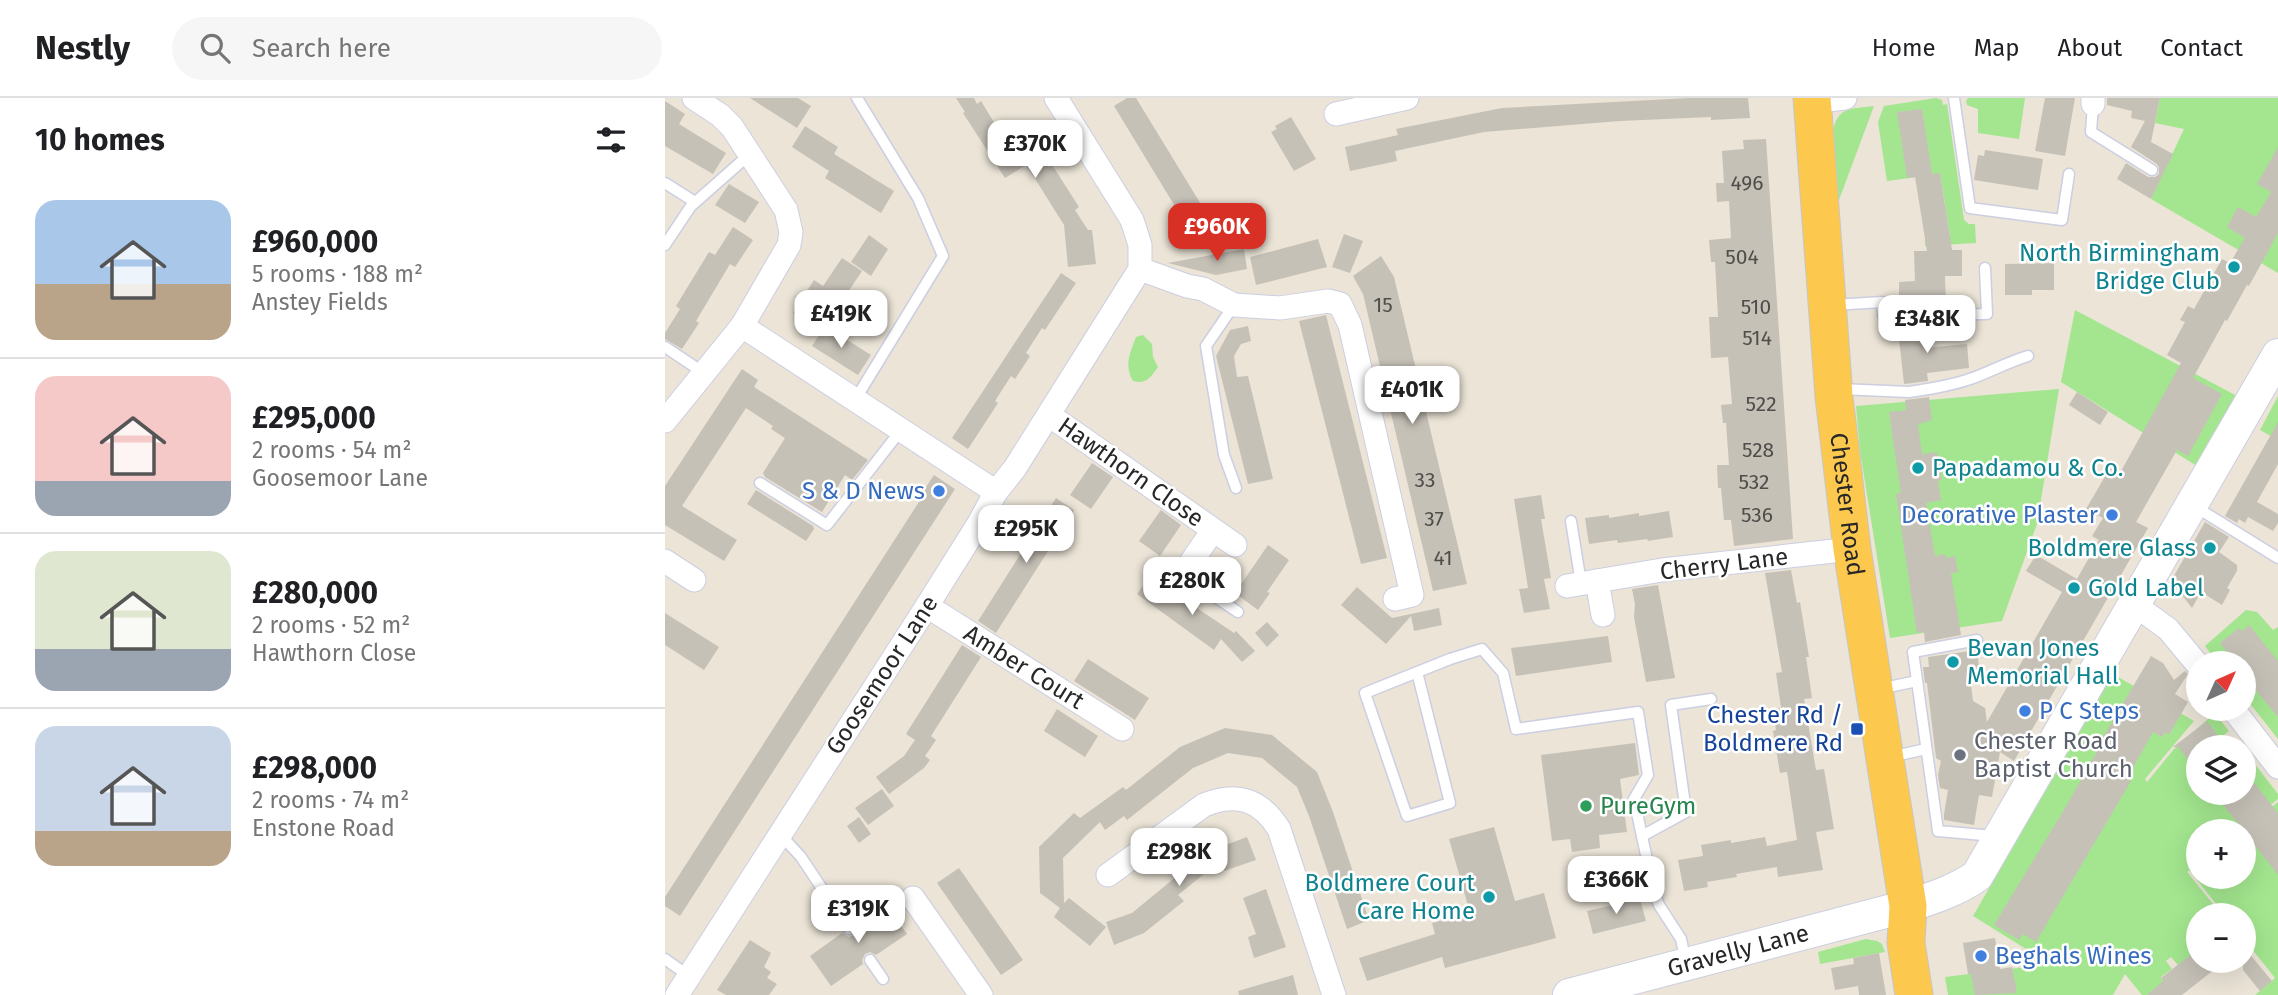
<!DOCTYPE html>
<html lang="en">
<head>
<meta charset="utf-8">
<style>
  :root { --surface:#fff; --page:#f6f6f6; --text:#202124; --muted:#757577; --line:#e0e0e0; --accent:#d93025 }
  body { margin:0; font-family:"Fira Sans",sans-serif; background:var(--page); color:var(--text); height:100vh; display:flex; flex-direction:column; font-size:26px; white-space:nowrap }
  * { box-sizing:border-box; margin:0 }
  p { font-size:23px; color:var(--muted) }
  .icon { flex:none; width:38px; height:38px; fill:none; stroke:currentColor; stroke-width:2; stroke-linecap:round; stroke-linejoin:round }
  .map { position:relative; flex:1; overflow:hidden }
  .drawer { display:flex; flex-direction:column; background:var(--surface); width:665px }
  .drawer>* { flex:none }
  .needle { width:46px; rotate:45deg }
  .controls { position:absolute; left:1521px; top:553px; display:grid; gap:14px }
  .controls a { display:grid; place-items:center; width:70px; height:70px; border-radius:50%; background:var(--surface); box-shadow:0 7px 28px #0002; font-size:35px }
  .price { position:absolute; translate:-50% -60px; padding:0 16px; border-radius:14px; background:#fff; color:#222; font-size:23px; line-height:46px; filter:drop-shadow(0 2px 4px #0008) }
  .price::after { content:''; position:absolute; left:50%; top:42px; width:21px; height:16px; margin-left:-10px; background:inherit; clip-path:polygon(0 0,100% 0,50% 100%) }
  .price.active { background:var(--accent); color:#fff }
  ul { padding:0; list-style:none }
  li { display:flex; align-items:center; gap:21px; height:175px; padding:0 35px }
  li+li { border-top:2px solid var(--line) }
  li span { display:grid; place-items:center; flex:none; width:196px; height:140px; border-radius:21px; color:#555 }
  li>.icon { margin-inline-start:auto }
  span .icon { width:84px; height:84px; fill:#fffc; stroke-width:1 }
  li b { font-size:30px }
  h2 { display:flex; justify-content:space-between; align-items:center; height:84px; padding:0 35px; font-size:30px }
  header { display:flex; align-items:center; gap:42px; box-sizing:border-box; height:98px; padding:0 35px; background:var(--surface); border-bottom:2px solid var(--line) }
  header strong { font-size:33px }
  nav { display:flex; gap:38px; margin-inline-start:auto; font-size:24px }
  .search { width:490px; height:63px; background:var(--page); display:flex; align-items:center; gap:18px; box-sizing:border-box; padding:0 24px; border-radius:38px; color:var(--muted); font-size:26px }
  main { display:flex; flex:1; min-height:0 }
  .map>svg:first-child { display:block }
  .green { fill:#a3e68f }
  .building { fill:#c6c1b7 }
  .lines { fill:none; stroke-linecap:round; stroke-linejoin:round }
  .service-casing { stroke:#cccee2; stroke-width:13 }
  .minor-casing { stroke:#cccee2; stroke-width:25 }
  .secondary-casing { stroke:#cccee2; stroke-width:34 }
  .trunk-casing { stroke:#c7c7c7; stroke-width:39 }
  .service { stroke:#fff; stroke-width:10 }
  .minor { stroke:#fff; stroke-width:23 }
  .secondary { stroke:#fff; stroke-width:32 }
  .trunk { stroke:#fcc84e; stroke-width:37 }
  .culture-dot { fill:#0f9aa8; stroke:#fff; stroke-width:2.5 }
  .shop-dot { fill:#3f7fe0; stroke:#fff; stroke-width:2.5 }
  .transit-dot { fill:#1a4fb4; stroke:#fff; stroke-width:2.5 }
  .worship-dot { fill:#6b7280; stroke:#fff; stroke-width:2.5 }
  .leisure-dot { fill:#2e9e5b; stroke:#fff; stroke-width:2.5 }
  .labels { text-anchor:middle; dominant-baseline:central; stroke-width:5; stroke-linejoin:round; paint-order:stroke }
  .number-label { font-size:21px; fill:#4f4e4b }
  .culture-label { font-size:24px; fill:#0d838f; stroke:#fff; text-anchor:end }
  .street-label { font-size:24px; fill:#272727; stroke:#fff }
  .shop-label { font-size:24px; fill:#366cbe; stroke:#fff; text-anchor:end }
  .transit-label { font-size:24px; fill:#164399; stroke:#fff; text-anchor:end }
  .worship-label { font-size:24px; fill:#5b616d; stroke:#fff; text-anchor:start }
  .leisure-label { font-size:24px; fill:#27864d; stroke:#fff; text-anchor:start }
</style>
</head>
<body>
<header>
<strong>Nestly</strong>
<div class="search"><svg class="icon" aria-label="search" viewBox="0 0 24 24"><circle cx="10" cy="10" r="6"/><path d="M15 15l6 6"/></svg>Search here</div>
<nav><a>Home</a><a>Map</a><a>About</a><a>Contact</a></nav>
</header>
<main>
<section class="drawer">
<h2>10 homes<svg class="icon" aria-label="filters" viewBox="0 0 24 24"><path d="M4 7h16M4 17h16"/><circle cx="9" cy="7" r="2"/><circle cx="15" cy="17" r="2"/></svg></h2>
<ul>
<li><span style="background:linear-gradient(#a9c7e8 60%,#b9a48a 0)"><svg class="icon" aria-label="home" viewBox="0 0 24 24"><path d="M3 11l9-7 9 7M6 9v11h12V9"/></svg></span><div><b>£960,000</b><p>5 rooms · 188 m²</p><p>Anstey Fields</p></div></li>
<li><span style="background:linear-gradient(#f6c9c9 75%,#9aa5b1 0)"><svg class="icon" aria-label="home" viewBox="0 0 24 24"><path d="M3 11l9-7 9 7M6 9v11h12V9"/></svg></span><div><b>£295,000</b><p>2 rooms · 54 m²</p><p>Goosemoor Lane</p></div></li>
<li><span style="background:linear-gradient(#dfe7d0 70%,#9aa5b1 0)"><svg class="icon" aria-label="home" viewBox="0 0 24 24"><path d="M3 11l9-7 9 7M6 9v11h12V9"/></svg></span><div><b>£280,000</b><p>2 rooms · 52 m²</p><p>Hawthorn Close</p></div></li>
<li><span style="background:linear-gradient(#c9d6e8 75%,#b9a48a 0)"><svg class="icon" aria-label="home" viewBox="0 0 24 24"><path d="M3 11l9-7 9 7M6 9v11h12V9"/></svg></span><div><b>£298,000</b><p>2 rooms · 74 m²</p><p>Enstone Road</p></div></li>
</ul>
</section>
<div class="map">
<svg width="1613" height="897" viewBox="0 0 1613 897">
  <rect width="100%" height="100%" fill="#ebe4d7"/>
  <g class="green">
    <polygon points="1271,0 1277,2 1278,7 1282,6 1299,122 1304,126 1310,126 1311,145 1260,148 1260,142 1285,138 1275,76 1222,83 1213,24 1219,8"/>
    <polygon points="1303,0 1360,0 1354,41 1313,35 1313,11 1302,7 1301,3"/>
    <polygon points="1495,0 1613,0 1613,175 1486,101 1519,31 1490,25"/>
    <path d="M1209,8L1171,110L1168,34C1172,8 1187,11 1209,8Z"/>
    <polygon points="1410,212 1572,298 1532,368 1396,284"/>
    <path d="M478,237L487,246L488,259L493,269C486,279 481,287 468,283C459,267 465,255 471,239Z"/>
    <polygon points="1394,291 1372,426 1337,523 1225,540 1195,353 1191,308"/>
    <polygon points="1613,298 1613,342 1595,332"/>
    <polygon points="1581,512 1592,514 1608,532 1613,529 1613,641 1579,598 1578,565 1553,565 1540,548"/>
    <polygon points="1448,576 1529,623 1480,681 1482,684 1509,651 1550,615 1564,633 1544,649 1533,649 1533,695 1578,695 1579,652 1613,696 1613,701 1572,733 1533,733 1533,779 1578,779 1578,733 1576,733 1613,704 1613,897 1590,897 1610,880 1579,841 1578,817 1560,817 1524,772 1522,774 1557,817 1533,817 1533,850 1527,856 1533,863 1513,867 1506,859 1501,863 1507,871 1496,879 1498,883 1487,897 1477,897 1460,876 1448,897 1283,897 1280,879 1385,866 1308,818"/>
    <polygon points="1201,841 1212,843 1217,846 1220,854 1155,866 1153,854"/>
  </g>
  <g class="building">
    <polygon points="85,0 133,0 146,8 132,30"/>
    <polygon points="291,0 309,0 312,6 316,3 347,54 370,40 414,109 410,112 423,132 427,132 431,166 403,169 399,127 367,76 361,67 340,80 298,15 300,14"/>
    <polygon points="462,0 471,0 548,126 528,138 449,8"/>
    <polygon points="1024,0 1083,0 1085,20 1046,22 1046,19 955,23 819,34 730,53 732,63 685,73 680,49 733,37 731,31 837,10"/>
    <polygon points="1380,0 1410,0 1400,58 1370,53"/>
    <polygon points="1442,0 1495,0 1486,44 1508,56 1486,101 1452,81 1461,65 1483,79 1490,79 1494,76 1494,69 1492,66 1466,49 1480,23 1466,20 1467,13 1442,7"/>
    <polygon points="0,3 20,16 14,26 61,55 48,76 0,48"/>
    <polygon points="1257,11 1267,76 1275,75 1287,152 1297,152 1297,178 1280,178 1281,209 1234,209 1234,184 1250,183 1249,153 1262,153 1250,79 1242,80 1232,14"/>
    <polygon points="626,19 651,61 629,73 606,34 612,31 610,28"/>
    <polygon points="140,28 173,49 169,56 229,93 216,115 160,80 164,73 127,49"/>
    <polygon points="1101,41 1128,441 1069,448 1066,422 1059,422 1056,390 1053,390 1052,367 1064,367 1061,325 1058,325 1056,307 1067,306 1063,259 1046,260 1044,219 1053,219 1050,164 1046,164 1044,142 1066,140 1064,103 1052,104 1051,85 1059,85 1057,53 1079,51 1078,42"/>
    <polygon points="1613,49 1613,135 1584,188 1582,187 1562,223 1560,222 1528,280 1557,296 1523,358 1512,352 1471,424 1483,430 1349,663 1335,654 1327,699 1314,697 1309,727 1279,722 1279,716 1283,692 1275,690 1273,677 1276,663 1271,660 1262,585 1260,585 1258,569 1264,569 1263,559 1312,552 1315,577 1305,579 1308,603 1320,610 1322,624 1397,494 1361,473 1371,457 1412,481 1434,442 1427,438 1438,420 1421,411 1445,370 1455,375 1516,265 1502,257 1520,224 1515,222 1523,208 1529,211 1557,161 1565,165 1580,140 1562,129 1573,109 1591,119 1606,94 1592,86"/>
    <polygon points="1320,52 1378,61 1373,92 1309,82 1313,57 1319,58"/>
    <polygon points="64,86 94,104 80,125 50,107"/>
    <polygon points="68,129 88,142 70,169 65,166 31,223 34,225 17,251 0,241 0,235 15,211 11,208 44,154 50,157"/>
    <polygon points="679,136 698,143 685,175 667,169"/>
    <polygon points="204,137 223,151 206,178 186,164"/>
    <polygon points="653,141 662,169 591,187 585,159"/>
    <polygon points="579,151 582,171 551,177 503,165"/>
    <polygon points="716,158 729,179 802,486 768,493 698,196 688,178"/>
    <polygon points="177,160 197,173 179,200 171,195 149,229 128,215 149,182 158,188"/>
    <polygon points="1389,165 1389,192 1367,192 1367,197 1340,197 1340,166"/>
    <polygon points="396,175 411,185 380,232 377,230 361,255 365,258 350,281 346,278 330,303 333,305 303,351 287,340"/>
    <polygon points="661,217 722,460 696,466 634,223"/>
    <polygon points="1235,225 1257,225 1259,250 1302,246 1304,270 1262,275 1263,283 1239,286 1233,232 1235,232"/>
    <polygon points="160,228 206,257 193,277 147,248"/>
    <polygon points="583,228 586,243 576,246 569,258 572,279 583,278 608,381 583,386 551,258 565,232"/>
    <polygon points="77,271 93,282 89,289 203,362 187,382 180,377 157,414 100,379 98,375 120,340 106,331 108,328 81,310 17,408 72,442 59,463 0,427 0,388"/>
    <polygon points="1412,294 1443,314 1435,327 1404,307"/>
    <polygon points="1264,299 1267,322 1253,326 1257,356 1272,354 1277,382 1273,383 1276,402 1261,405 1270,458 1280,456 1281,460 1290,458 1293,474 1286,475 1296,537 1260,544 1259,534 1252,535 1231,396 1236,395 1224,314 1241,312 1240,302"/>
    <polygon points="1613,324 1613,366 1592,404 1613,416 1613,425 1608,433 1583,419 1580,425 1574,421 1572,425 1560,418"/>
    <polygon points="427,365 448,379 426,411 405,397"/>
    <polygon points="269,377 290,391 15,818 0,808 0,799 259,396 257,395"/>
    <polygon points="91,392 148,428 149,431 141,443 82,406"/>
    <polygon points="876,397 880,421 876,421 886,480 879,481 885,511 859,515 854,491 863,490 849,401"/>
    <polygon points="391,400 409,412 331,535 313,523"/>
    <polygon points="496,412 516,427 495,458 474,443"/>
    <polygon points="1004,413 1008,439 983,443 982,441 953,445 952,442 924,446 920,420 944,417 944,420 974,415 974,418"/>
    <polygon points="1540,424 1564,439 1554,454 1572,467 1572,473 1562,490 1565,492 1557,507 1536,494 1527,510 1506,483"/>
    <polygon points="603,447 624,462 602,494 605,495 593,512 570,495"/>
    <polygon points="1126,472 1132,505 1135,504 1144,559 1141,559 1147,600 1139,601 1151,672 1159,671 1169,731 1151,734 1158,772 1113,779 1112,769 1071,776 1072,779 1042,784 1043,789 1019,793 1013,762 1038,758 1036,747 1066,742 1066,745 1100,739 1102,748 1132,742 1122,674 1115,675 1108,633 1111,632 1108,612 1116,610 1111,575 1117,574 1100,475"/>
    <polygon points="488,474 525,501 523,504 569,535 571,533 590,553 577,564 556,541 549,552 472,496"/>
    <polygon points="993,487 1010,580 981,584 969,519 970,506 967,491"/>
    <polygon points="692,489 727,520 774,510 777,527 749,533 746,518 721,546 676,507"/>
    <polygon points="0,515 54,549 39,572 0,547"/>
    <polygon points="602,524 614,537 602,549 590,535"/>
    <polygon points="1584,527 1613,563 1613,619 1578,577 1578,565 1571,565 1555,545 1574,530 1577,533"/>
    <polygon points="943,538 947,564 851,578 846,550"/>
    <polygon points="297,547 316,559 266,638 271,642 260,658 265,662 259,670 224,696 211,679 239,658 250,642 241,636"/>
    <polygon points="1486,558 1498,565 1509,582 1520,573 1523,576 1510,596 1523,604 1504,637 1500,634 1497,639 1488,634 1462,680 1466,683 1371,844 1358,836 1354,842 1329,827 1400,710 1433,652 1431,651"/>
    <polygon points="423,561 484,600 470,622 409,583"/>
    <polygon points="392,611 433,638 420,659 379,633"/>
    <polygon points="1542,623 1561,649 1533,649 1533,674 1513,649 1508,649"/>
    <polygon points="560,630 607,637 652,674 668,714 704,822 682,831 644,718 632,689 597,660 563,655 528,670 462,722 459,718 440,732 435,724 398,760 399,805 404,800 441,829 425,848 389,819 395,810 375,795 374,749 409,715 415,720 458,689 461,692 515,649"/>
    <polygon points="970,645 974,677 955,681 962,734 934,737 935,750 907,754 905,741 887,743 876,657"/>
    <polygon points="1578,671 1613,715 1613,777 1549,695 1578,695"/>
    <polygon points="217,691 229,708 203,727 190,710"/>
    <polygon points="194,719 206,736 194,745 182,728"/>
    <polygon points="829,729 850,803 879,795 891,840 780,870 777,859 702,883 694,860 770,836 767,825 805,815 784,741"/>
    <polygon points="582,739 591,762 559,773 555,763 513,797 519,803 479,835 449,847 441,824 467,815 512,778 507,770 532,750 537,756"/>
    <polygon points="294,770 358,862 336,877 272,785"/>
    <polygon points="601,791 621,849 589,860 583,839 591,836 578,800"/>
    <polygon points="975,801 981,823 928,836 922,813"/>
    <polygon points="220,806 242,836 211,857 205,854 200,856 197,862 198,866 166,888 145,858 177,835 184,839 189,837 192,831 190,826"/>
    <polygon points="1330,840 1335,871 1347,869 1352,895 1310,897 1306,876 1303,876 1298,845"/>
    <polygon points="85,842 106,855 99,869 106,874 102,880 112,886 104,897 61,897 52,892"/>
    <polygon points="1578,848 1607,883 1595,893 1578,872"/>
    <polygon points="1533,851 1533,863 1560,863 1517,897 1482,897 1498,883 1496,880"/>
    <polygon points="1214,855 1221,897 1194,897 1193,888 1170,892 1166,870 1189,866 1188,860"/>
    <polygon points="628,877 633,897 574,897 573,893"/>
  </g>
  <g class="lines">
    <defs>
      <g id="service">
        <polyline points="1289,0 1305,110 1397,122 1404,76"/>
        <polyline points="1428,6 1426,34 1487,72"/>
        <polyline points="0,85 30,104"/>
        <polyline points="0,147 26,108 85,56"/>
        <polyline points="569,207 541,248 559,357 571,390"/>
        <polyline points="1168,207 1217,204 1218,217 1322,216 1320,170"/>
        <polyline points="0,249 39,275"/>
        <path d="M1175,291L1244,294C1265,291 1285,288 1305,281C1325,274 1343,264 1363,258"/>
        <polyline points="190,302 278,158 253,100 192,0"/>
        <polyline points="95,385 162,427 236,332"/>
        <polyline points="1529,408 1613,460"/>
        <polyline points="906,423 916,485"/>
        <polyline points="525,466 519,476 522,480 573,514"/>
        <polyline points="1312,542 1248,554 1273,733 1318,737 1327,744"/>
        <polyline points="752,574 785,705 742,718 700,595 785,561 817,551 838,575 851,631 973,614 983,677 969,701 989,794 994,807 1016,841 1021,865"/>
        <polyline points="1214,591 1252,583"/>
        <polyline points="1225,659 1261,651"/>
        <polyline points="115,736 136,759 184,831"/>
        <polyline points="977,738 1021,714 1006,607 1046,601"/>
        <polyline points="0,861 24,878"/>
        <polyline points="205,862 218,881"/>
      </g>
      <g id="minor">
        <polyline points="1147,4 1180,0"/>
        <polyline points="1428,6 1428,0"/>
        <polyline points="671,16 742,0"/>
        <polyline points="475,171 522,188 538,191 569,207 615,210 663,203 675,206 685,227 747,497 730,501"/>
        <polyline points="77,228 331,394"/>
        <polyline points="384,317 570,447"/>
        <polyline points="0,323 77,228 124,147 126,134 121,112 67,29 55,17 29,0"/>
        <polyline points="0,463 29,482"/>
        <polyline points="525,466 548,432"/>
        <polyline points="932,483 938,517"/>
        <polyline points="902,488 997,472 1187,451"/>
        <polyline points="1470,507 1503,531 1533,567"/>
        <polyline points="262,508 457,631"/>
        <polyline points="1568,611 1613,669"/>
        <path d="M443,777L539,707C572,694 595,701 614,731L669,897"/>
        <polyline points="248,800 316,897"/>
        <polyline points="12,897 262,508 314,425 331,394 350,370 475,171 475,147 467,122 391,0"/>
      </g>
      <g id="secondary">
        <path id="s1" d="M904,897L1243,808C1268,800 1290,793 1312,778L1613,257"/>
      </g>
      <g id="trunk">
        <path id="s2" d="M1147,0L1169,299L1187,451L1243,808L1241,845L1249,897"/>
      </g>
    </defs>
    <use href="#service" class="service-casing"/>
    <use href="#minor" class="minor-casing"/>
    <use href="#secondary" class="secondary-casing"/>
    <use href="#trunk" class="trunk-casing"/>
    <use href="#service" class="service"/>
    <use href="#minor" class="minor"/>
    <use href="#secondary" class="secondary"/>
    <use href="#trunk" class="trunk"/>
  </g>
  <g class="culture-dot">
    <circle cx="1569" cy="169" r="7"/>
    <circle cx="1253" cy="370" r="7"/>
    <circle cx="1545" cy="450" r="7"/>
    <circle cx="1409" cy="490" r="7"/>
    <circle cx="1288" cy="564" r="7"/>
    <circle cx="824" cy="799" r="7"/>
  </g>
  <g class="shop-dot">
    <circle cx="274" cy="393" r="7"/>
    <circle cx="1447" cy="417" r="7"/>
    <circle cx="1360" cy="613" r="7"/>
    <circle cx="1316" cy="858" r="7"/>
  </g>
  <rect class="transit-dot" x="1185" y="624" width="14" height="14" rx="3.5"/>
  <circle class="worship-dot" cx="1295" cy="657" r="7"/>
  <circle class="leisure-dot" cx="921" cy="708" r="7"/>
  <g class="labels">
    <g class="number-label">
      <text x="1082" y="85">496</text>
      <text x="1077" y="159">504</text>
      <text x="718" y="207">15</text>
      <text x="1091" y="209">510</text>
      <text x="1092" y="240">514</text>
      <text x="1096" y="306">522</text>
      <text x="1093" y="352">528</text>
      <text x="760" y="382">33</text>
      <text x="1089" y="384">532</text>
      <text x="1092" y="417">536</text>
      <text x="769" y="421">37</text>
      <text x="778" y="460">41</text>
    </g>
    <g class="culture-label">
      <text x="1555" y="155">North Birmingham<tspan x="1555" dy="28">Bridge Club</tspan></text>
      <text x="1267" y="370" text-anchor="start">Papadamou &amp; Co.</text>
      <text x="1531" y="450">Boldmere Glass</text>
      <text x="1423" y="490" text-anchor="start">Gold Label</text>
      <text x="1302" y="550" text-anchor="start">Bevan Jones<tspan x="1302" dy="28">Memorial Hall</tspan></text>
      <text x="810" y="785">Boldmere Court<tspan x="810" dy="28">Care Home</tspan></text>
    </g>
    <g class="street-label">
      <text transform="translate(466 374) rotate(35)">Hawthorn Close</text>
      <text stroke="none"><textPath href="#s2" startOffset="408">Chester Road</textPath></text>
      <text transform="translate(1059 466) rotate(-7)">Cherry Lane</text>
      <text transform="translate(359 569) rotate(32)">Amber Court</text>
      <text transform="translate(217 577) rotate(-57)">Goosemoor Lane</text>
      <text stroke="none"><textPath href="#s1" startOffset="175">Gravelly Lane</textPath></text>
    </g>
    <g class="shop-label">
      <text x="260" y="393">S &amp; D News</text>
      <text x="1433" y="417">Decorative Plaster</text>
      <text x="1374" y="613" text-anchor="start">P C Steps</text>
      <text x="1330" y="858" text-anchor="start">Beghals Wines</text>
    </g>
    <g class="transit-label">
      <text x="1178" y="617">Chester Rd /<tspan x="1178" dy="28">Boldmere Rd</tspan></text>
    </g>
    <g class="worship-label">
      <text x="1309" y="643">Chester Road<tspan x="1309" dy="28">Baptist Church</tspan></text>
    </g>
    <g class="leisure-label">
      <text x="935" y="708">PureGym</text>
    </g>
  </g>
</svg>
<div class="controls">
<a><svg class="needle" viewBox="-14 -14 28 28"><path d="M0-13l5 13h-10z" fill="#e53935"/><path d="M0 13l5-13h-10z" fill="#757577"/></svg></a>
<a><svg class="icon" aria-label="layers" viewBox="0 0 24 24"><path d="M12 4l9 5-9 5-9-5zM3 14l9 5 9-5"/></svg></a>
<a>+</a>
<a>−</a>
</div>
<b class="price" style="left:370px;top:82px">£370K</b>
<b class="price active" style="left:552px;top:165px">£960K</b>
<b class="price" style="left:176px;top:252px">£419K</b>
<b class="price" style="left:1262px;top:257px">£348K</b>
<b class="price" style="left:747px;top:328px">£401K</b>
<b class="price" style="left:361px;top:467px">£295K</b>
<b class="price" style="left:527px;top:519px">£280K</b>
<b class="price" style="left:514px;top:790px">£298K</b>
<b class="price" style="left:951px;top:818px">£366K</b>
<b class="price" style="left:193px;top:847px">£319K</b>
</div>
</main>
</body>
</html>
